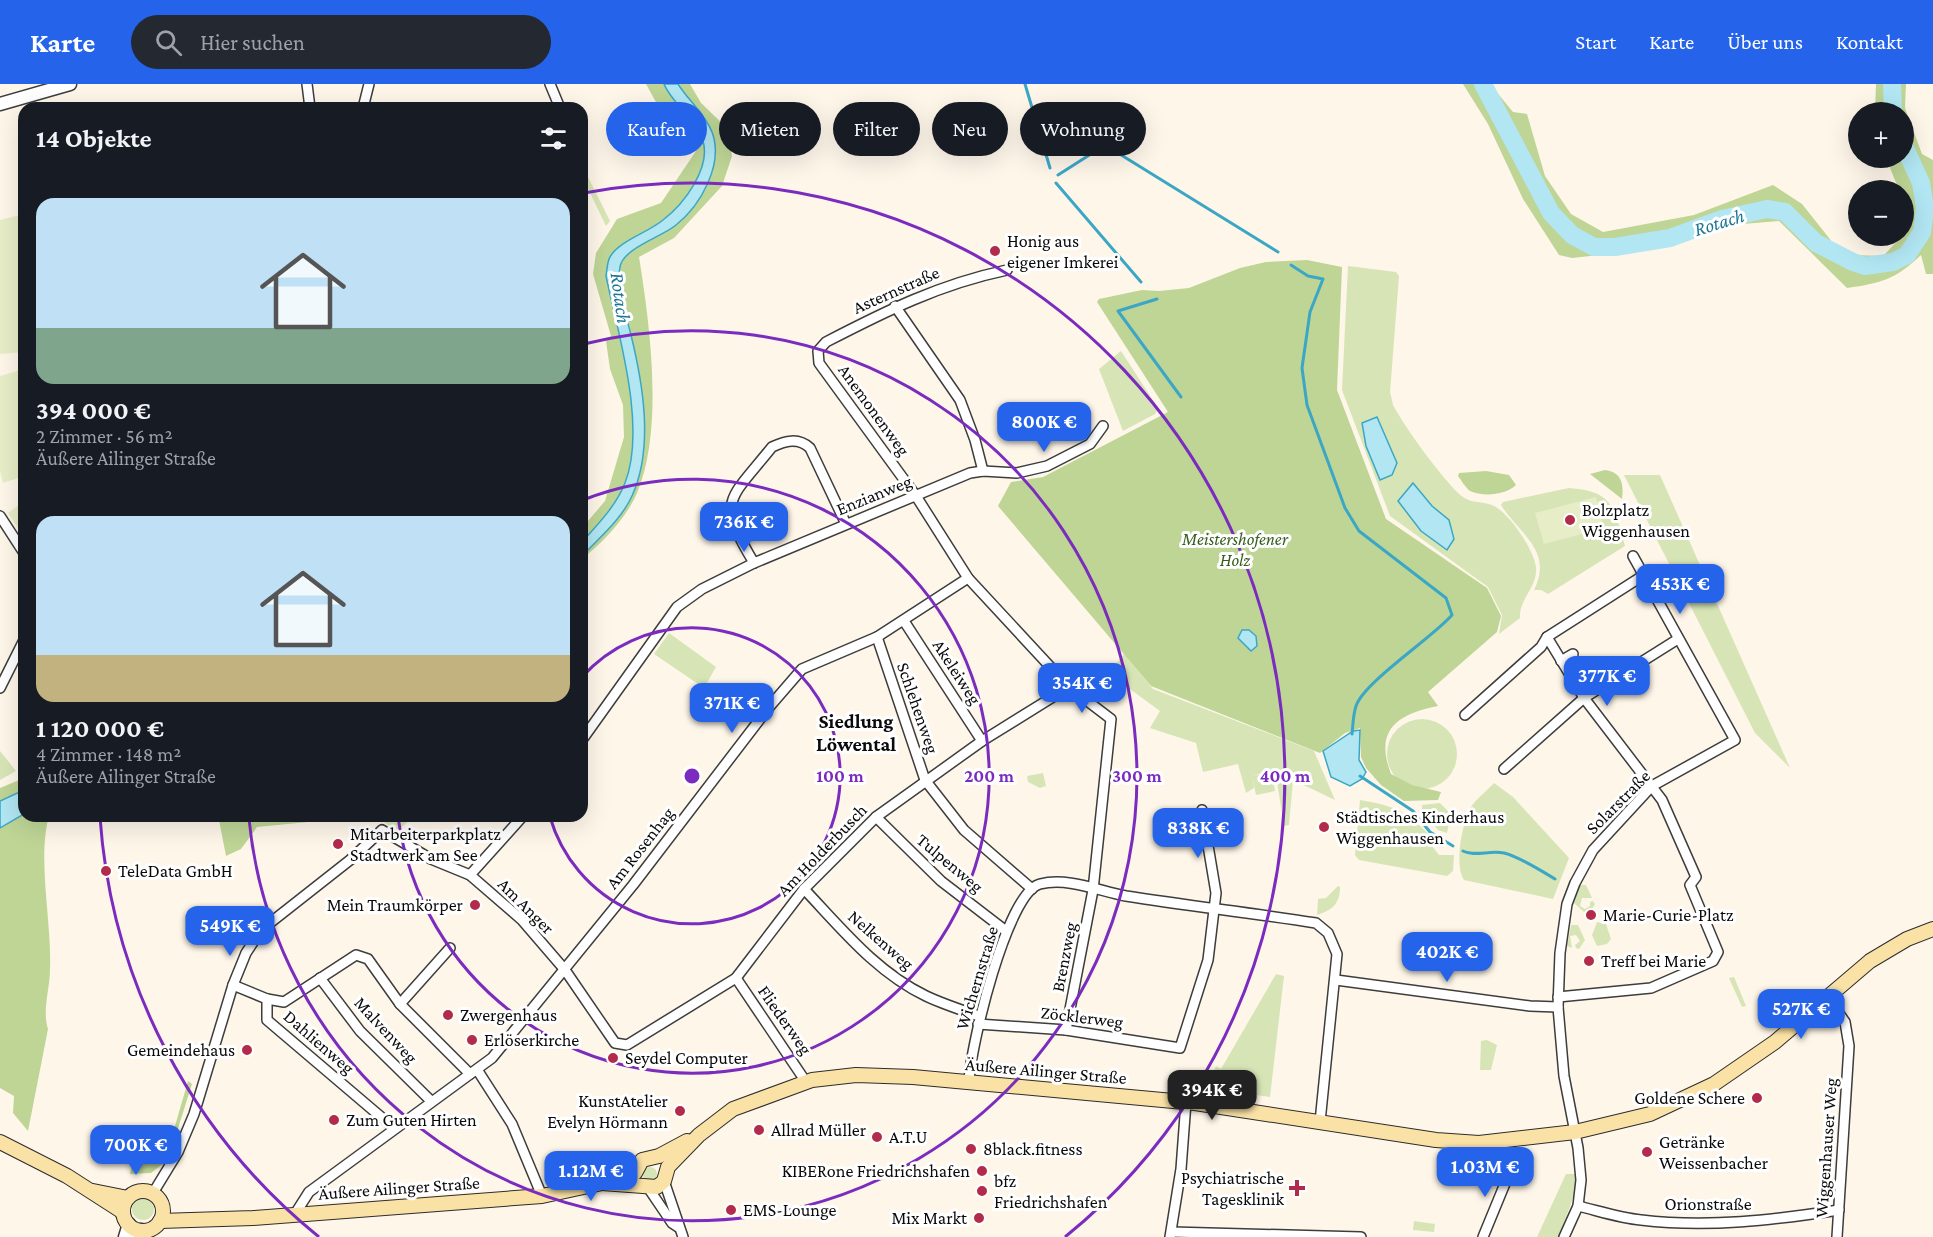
<!DOCTYPE html>
<html lang="de">
<head>
<meta charset="utf-8">
<style>
  :root { --surface:#171b24; --page:#242831; --text:#f1f3f6; --muted:#9ea1a6; --accent:#2563eb }
  body { margin:0; font-family:"Crimson Pro",serif; background:var(--page); color:var(--text); height:100vh; display:flex; flex-direction:column; font-size:22px; white-space:nowrap }
  * { box-sizing:border-box; margin:0 }
  p { font-size:20px; color:var(--muted) }
  .icon { flex:none; width:33px; height:33px; fill:none; stroke:currentColor; stroke-width:2; stroke-linecap:round; stroke-linejoin:round }
  .map { position:relative; flex:1; overflow:hidden }
  .sheet { position:absolute; left:18px; top:18px; width:570px; height:720px; display:flex; flex-direction:column; background:var(--surface); border-radius:18px; box-shadow:0 6px 24px #0002 }
  .sheet>* { flex:none }
  .top-card { position:absolute; left:606px; top:18px; width:570px; height:54px; display:flex; gap:12px }
  .tools { position:absolute; left:1848px; top:18px; display:grid; gap:12px }
  .tools a { display:grid; place-items:center; width:66px; height:66px; border-radius:50%; background:var(--surface); box-shadow:0 6px 24px #0002; font-size:30px }
  .price { position:absolute; translate:-50% -51px; padding:0 14px; border-radius:12px; background:var(--accent); color:#fff; font-size:20px; line-height:39px; filter:drop-shadow(0 2px 3px #0008) }
  .price::after { content:''; position:absolute; left:50%; top:36px; width:18px; height:14px; margin-left:-9px; background:inherit; clip-path:polygon(0 0,100% 0,50% 100%) }
  .price.current { background:#222; color:#fff }
  ul { padding:0; list-style:none }
  li { display:grid; align-content:center; gap:12px; height:318px; padding:0 18px }
  li span { display:grid; place-items:center; height:186px; border-radius:18px; color:#555 }
  li>.icon { margin-inline-start:auto }
  span .icon { width:108px; height:108px; fill:#fffc; stroke-width:1 }
  li b { font-size:26px }
  h2 { display:flex; justify-content:space-between; align-items:center; height:72px; padding:0 18px; font-size:26px }
  .chip { padding:0 21px; border-radius:27px; background:var(--surface); box-shadow:0 6px 24px #0002; font-size:21px; line-height:54px }
  .chip.current { background:var(--accent); color:#fff }
  header { display:flex; align-items:center; gap:36px; box-sizing:border-box; height:84px; padding:0 30px; background:var(--accent); color:#fff }
  header strong { font-size:28px }
  nav { display:flex; gap:33px; margin-inline-start:auto; font-size:21px }
  .search { width:420px; height:54px; background:var(--page); display:flex; align-items:center; gap:15px; box-sizing:border-box; padding:0 21px; border-radius:33px; color:var(--muted); font-size:22px }
  .map>svg:first-child { display:block }
  .green { fill:#d7e5b6 }
  .forest { fill:#bed596 }
  .pitch { fill:#e7edc7 }
  .water { fill:#b1e6f2; stroke:#3ca7c5; stroke-width:1.5 }
  .lines { fill:none; stroke-linecap:round; stroke-linejoin:round }
  .stream { stroke:#3ca7c5; stroke-width:3 }
  .river { stroke:#b1e6f2; stroke-width:18 }
  .minor-casing { stroke:#3d3d3d; stroke-width:12 }
  .tertiary-casing { stroke:#3d3d3d; stroke-width:15 }
  .secondary-casing { stroke:#2c2c2c; stroke-width:16 }
  .minor { stroke:#fff; stroke-width:9 }
  .tertiary { stroke:#fff; stroke-width:12 }
  .secondary { stroke:#fae2a7; stroke-width:14 }
  .ring { fill:none; stroke:#7b2cbf; stroke-width:3 }
  .poi-dot { fill:#b22b4a; stroke:#fff; stroke-width:2 }
  .labels { text-anchor:middle; dominant-baseline:central; stroke-width:6; stroke-linejoin:round; paint-order:stroke }
  .poi-label { font-size:18px; fill:#0a0a0a; stroke:#fff; text-anchor:start }
  .street-label { font-size:18px; fill:#0a0a0a; stroke:#fff }
  .park-label { font-size:18px; font-style:italic; fill:#385d1f; stroke:#fff }
  .water-label { font-size:20px; font-style:italic; fill:#1c7594; stroke:#fff }
  .neighbourhood-label { font-size:20px; font-weight:bold; fill:#0a0a0a; stroke:#fff }
  .centre { fill:#7b2cbf; stroke:#fff; stroke-width:3 }
  .ring-label { font-size:18px; text-anchor:middle; font-weight:bold; fill:#7b2cbf; stroke:#fff; stroke-width:6; stroke-linejoin:round; paint-order:stroke }
</style>
</head>
<body>
<header>
<strong>Karte</strong>
<div class="search"><svg class="icon" aria-label="search" viewBox="0 0 24 24"><circle cx="10" cy="10" r="6"/><path d="M15 15l6 6"/></svg>Hier suchen</div>
<nav><a>Start</a><a>Karte</a><a>Über uns</a><a>Kontakt</a></nav>
</header>
<div class="map">
<svg width="1933" height="1153" viewBox="0 0 1933 1153">
  <rect width="100%" height="100%" fill="#fef6e9"/>
  <g class="green">
    <polygon points="584,85 610,137 606,142 582,92"/>
    <path d="M1348,182L1396,188L1399,192L1390,308L1393,321C1408,348 1434,383 1455,406C1469,421 1477,416 1492,421C1509,428 1534,466 1536,483C1538,503 1519,514 1520,534L1499,550L1502,531L1488,503L1390,432L1342,306Z"/>
    <polygon points="1121,267 1158,324 1155,330 1123,347 1099,285"/>
    <polygon points="1624,391 1660,391 1790,684 1755,649"/>
    <path d="M1569,404C1613,407 1614,423 1625,462L1548,510L1541,506H1534C1554,466 1518,449 1501,421L1503,418Z"/>
    <polygon points="669,549 716,583 704,604 654,570"/>
    <polygon points="1124,570 1153,605 1314,667 1335,716 1293,696 1289,741 1284,742 1275,685 1253,692 1272,688 1275,707 1256,711 1252,692 1254,704 1246,709 1238,680 1203,688 1196,659 1150,644 1160,627 1108,589"/>
    <circle cx="1422" cy="670" r="35"/>
    <polygon points="0,667 16,687 0,696"/>
    <polygon points="1043,689 1046,702 1040,704 1028,698 1027,692"/>
    <path d="M1494,699L1513,713L1569,774L1553,815L1464,796C1454,781 1462,739 1471,723C1477,714 1487,707 1494,699Z"/>
    <path d="M1360,716C1396,722 1408,728 1432,754V762L1439,771H1454L1453,787L1447,792L1359,776L1355,771Z"/>
    <polygon points="1440,719 1451,730 1447,749 1438,746 1422,727 1422,721"/>
    <polygon points="376,732 416,732 396,747"/>
    <polygon points="1580,801 1586,801 1592,814 1582,814 1580,822 1585,825 1590,822 1590,818 1593,817 1595,820 1592,825 1584,828 1574,819"/>
    <path d="M1338,802L1340,803C1340,819 1333,826 1317,831L1318,815L1326,814Z"/>
    <polygon points="1597,838 1606,840 1611,855 1607,860 1597,862 1592,851"/>
    <polygon points="1571,841 1578,841 1585,856 1579,865 1576,864 1575,861 1580,857 1576,851 1570,852 1572,864 1567,862"/>
    <polygon points="1276,890 1284,892 1270,1013 1207,1004 1216,982 1221,985"/>
    <polygon points="1734,893 1746,922 1742,923 1729,894"/>
    <polygon points="1487,956 1497,961 1491,986 1480,986 1481,957"/>
    <circle cx="650" cy="1090" r="7"/>
    <path d="M1566,1090H1577C1576,1112 1566,1133 1558,1153H1537Z"/>
    <circle cx="143" cy="1125" r="11"/>
    <polygon points="1414,1137 1435,1140 1434,1148 1413,1146"/>
  </g>
  <g class="forest">
    <path d="M646,0H664C673,20 698,37 703,56C712,84 683,123 661,138C652,144 641,148 633,154C622,163 614,180 606,192C618,249 647,343 625,399C616,422 598,440 582,458V444L605,417L624,353L623,321L610,285L606,257L611,252L593,190L596,169L617,135L661,119L696,67L663,31Z"/>
    <path d="M678,0H690L701,19L727,44L732,72L722,102L674,154L639,173C650,241 664,345 637,409C625,436 604,457 582,475V472L614,438L640,390L632,253L624,223L620,182L627,169L677,140L697,117L711,93L716,71L712,49Z"/>
    <path d="M1463,0H1490L1513,28L1527,30L1545,92L1571,130L1603,148L1694,131L1773,101L1802,120L1833,159L1854,171L1883,172L1910,144L1904,106H1899L1886,74H1904V28H1875L1876,0H1906L1905,24L1922,70L1933,76V190H1926L1921,171C1896,195 1882,199 1847,204L1779,137L1731,141L1645,166L1572,174L1559,171L1523,115L1488,40Z"/>
    <path d="M1307,176L1342,183L1337,306L1386,435L1487,504L1501,532L1497,548L1428,608L1438,622C1397,630 1374,646 1391,690L1412,701L1441,708L1438,716L1404,717L1381,701L1366,684L1361,673L1360,644L1345,649L1320,669L1151,602L998,422L1011,398L1043,393L1168,328L1097,218L1099,215L1142,206L1159,207L1189,204L1240,184L1266,178Z"/>
    <path d="M1605,386C1621,388 1624,399 1622,415L1590,390Z"/>
    <path d="M1486,387L1509,391L1516,401C1506,411 1483,413 1470,407C1466,404 1461,396 1458,392L1459,389Z"/>
    <polygon points="24,694 24,706 0,717 0,704"/>
    <path d="M24,730L49,732C37,775 52,839 50,885C50,905 42,926 48,945L28,1047L13,1029L14,1012L0,1004V744Z"/>
    <polygon points="205,732 327,732 308,738 257,743 241,765 226,772 219,736"/>
    <polygon points="188,997 192,1000 168,1076 151,1089 130,1090 134,1072 104,1065 105,1057 166,1073"/>
  </g>
  <g class="pitch">
    <polygon points="24,130 24,268 0,270 0,136"/>
    <polygon points="24,285 24,392 3,399 0,387 0,292"/>
    <polygon points="1596,413 1604,444 1544,460 1535,429"/>
    <polygon points="24,417 24,453 8,429"/>
  </g>
  <g class="water">
    <path d="M664,0H678C688,16 705,30 712,48C724,80 701,121 676,141C662,153 623,164 620,183C616,205 626,230 631,251C643,300 654,364 632,412C621,436 599,454 582,472V458C598,440 616,422 625,399C647,343 618,249 606,192C607,187 607,178 610,173C619,157 649,148 663,136C684,120 711,84 703,57C699,38 672,20 664,0Z"/>
    <polygon points="1377,333 1397,379 1392,391 1380,396 1366,362 1362,339"/>
    <polygon points="1413,399 1432,422 1449,436 1454,455 1447,466 1421,447 1398,417"/>
    <polygon points="1242,546 1249,546 1256,552 1257,562 1251,567 1238,554"/>
    <polygon points="1360,646 1359,676 1366,688 1362,695 1350,702 1331,693 1323,667 1353,647"/>
    <polygon points="24,706 24,730 0,744 0,717"/>
  </g>
  <g class="lines">
    <g class="stream">
      <polyline points="1025,0 1050,84"/>
      <polyline points="1058,91 1105,61 1278,168"/>
      <polyline points="1056,99 1141,198"/>
      <path d="M1291,181L1308,192L1323,195L1310,228L1302,284L1307,321L1345,424L1359,447L1446,514L1452,531C1432,554 1364,598 1356,622C1353,631 1353,641 1352,650"/>
      <polyline points="1157,215 1118,227 1181,313"/>
      <polyline points="1360,692 1413,727 1430,748 1453,762"/>
      <path d="M1463,767C1474,773 1490,766 1504,769C1520,773 1540,786 1555,795"/>
    </g>
    <g class="river">
      <polyline points="1483,0 1551,129 1572,151 1594,163 1615,163 1670,154 1722,135 1767,125 1785,128 1816,159 1853,178 1865,182 1893,178 1907,171 1922,148 1925,124 1921,99 1904,62"/>
      <polyline points="1892,0 1893,28"/>
    </g>
    <defs>
      <g id="minor">
        <polyline points="307,0 310,24"/>
        <polyline points="550,0 560,24"/>
        <polyline points="363,24 369,0"/>
        <path d="M1007,186C940,200 886,227 826,258L818,267L819,279L916,412L968,494L1069,603L1111,635L1093,806L1066,946"/>
        <polyline points="895,222 960,316 975,356 983,387"/>
        <polyline points="0,432 24,469"/>
        <path d="M754,479C716,415 728,418 772,363C785,357 798,353 810,364L846,440"/>
        <polyline points="904,537 982,657"/>
        <polyline points="877,553 925,696 964,746 1032,805"/>
        <polyline points="1547,553 1584,614 1662,716 1696,793 1690,801 1718,868 1713,877 1651,904 1558,913"/>
        <polyline points="1561,577 1573,570"/>
        <polyline points="0,604 24,556"/>
        <polyline points="1465,631 1541,563 1547,553 1644,491"/>
        <polyline points="582,656 677,523 702,505 754,479 970,389 983,387 1017,389 1047,382 1090,360 1103,342"/>
        <polyline points="1504,685 1584,614 1678,555"/>
        <polyline points="876,733 941,797 1006,847"/>
        <polyline points="470,791 523,732"/>
        <path d="M804,805C841,844 876,888 926,912C943,920 961,926 979,932"/>
        <polyline points="450,864 400,920 470,990"/>
        <polyline points="320,894 360,947 431,1017"/>
        <polyline points="736,894 806,998"/>
        <polyline points="1336,896 1530,922 1558,923"/>
        <polyline points="233,901 267,915 267,936 394,1044"/>
        <polyline points="1827,912 1845,938 1849,962 1837,1153"/>
        <polyline points="267,915 284,918 356,871 368,875 400,920"/>
        <polyline points="978,940 1066,946 1180,964 1208,876 1216,809 1202,726"/>
        <polyline points="478,987 512,1040 542,1112"/>
        <path d="M969,998C970,964 1007,808 1040,800C1068,793 1099,807 1126,812C1189,822 1253,829 1316,839L1328,849L1337,870L1320,1038"/>
        <polyline points="664,1097 683,1153"/>
        <polyline points="649,1105 672,1139 678,1143"/>
        <polyline points="153,1109 178,1068 194,1030 233,901 246,869 261,846 350,776 382,746 431,775 470,791 522,836 565,886 615,959 627,961 736,894 804,805 876,733 982,657 1069,603"/>
        <path d="M1578,1122C1599,1127 1620,1134 1641,1136C1708,1144 1774,1136 1839,1126"/>
        <polyline points="295,1130 309,1108 492,974 633,801 770,622 802,585 877,553 968,494"/>
        <polyline points="1172,1148 1361,1153"/>
        <polyline points="1170,1153 1181,1085 1186,1018"/>
        <polyline points="1483,1153 1511,1085"/>
        <polyline points="1564,1153 1578,1122 1581,1096 1578,1064 1564,992 1558,923 1560,869 1567,820 1575,799 1593,766 1652,702 1735,656 1633,472"/>
      </g>
      <g id="tertiary">
        <polyline points="0,20 70,0"/>
        <polyline points="125,1153 129,1140"/>
        <polyline points="136,1153 141,1146"/>
      </g>
      <g id="secondary">
        <polyline points="0,1058 67,1092 123,1128"/>
        <polyline points="635,1089 642,1076 659,1072 687,1057"/>
        <polyline points="602,1099 657,1103 664,1097 668,1083 699,1051 733,1025 812,996 856,991 913,993 1195,1019 1436,1056 1479,1059 1575,1048 1650,1030 1714,1000 1775,958 1870,877 1907,855 1933,845"/>
        <polyline points="93,1107 128,1114"/>
        <circle cx="143" cy="1127" r="20"/>
        <polyline points="160,1137 253,1134 542,1112 602,1099 636,1082"/>
      </g>
    </defs>
    <use href="#minor" class="minor-casing"/>
    <use href="#tertiary" class="tertiary-casing"/>
    <use href="#secondary" class="secondary-casing"/>
    <use href="#minor" class="minor"/>
    <use href="#tertiary" class="tertiary"/>
    <use href="#secondary" class="secondary"/>
  </g>
  <g class="ring">
    <path d="M582 593A148 148 0 1 1 550 733"/>
    <path d="M583 416A297 297 0 1 1 398 733"/>
    <path d="M584 260A445 445 0 1 1 249 735"/>
    <path d="M319 1153A593 593 0 0 1 100 733M584 109A593 593 0 0 1 1065 1153"/>
  </g>
  <g class="poi-dot">
    <circle cx="995" cy="167" r="6"/>
    <circle cx="1570" cy="436" r="6"/>
    <circle cx="1324" cy="743" r="6"/>
    <circle cx="338" cy="760" r="6"/>
    <circle cx="106" cy="787" r="6"/>
    <circle cx="475" cy="821" r="6"/>
    <circle cx="1591" cy="831" r="6"/>
    <circle cx="1589" cy="877" r="6"/>
    <circle cx="448" cy="931" r="6"/>
    <circle cx="472" cy="956" r="6"/>
    <circle cx="247" cy="966" r="6"/>
    <circle cx="613" cy="974" r="6"/>
    <circle cx="1757" cy="1014" r="6"/>
    <circle cx="680" cy="1027" r="6"/>
    <circle cx="334" cy="1036" r="6"/>
    <circle cx="759" cy="1046" r="6"/>
    <circle cx="877" cy="1053" r="6"/>
    <circle cx="971" cy="1065" r="6"/>
    <circle cx="1647" cy="1068" r="6"/>
    <circle cx="982" cy="1087" r="6"/>
    <path d="M1294 1095h6v6h6v6h-6v6h-6v-6h-6v-6h6z"/>
    <circle cx="982" cy="1107" r="6"/>
    <circle cx="731" cy="1126" r="6"/>
    <circle cx="979" cy="1134" r="6"/>
  </g>
  <g class="labels">
    <g class="poi-label">
      <text x="1007" y="157">Honig aus<tspan x="1007" dy="21">eigener Imkerei</tspan></text>
      <text x="1582" y="426">Bolzplatz<tspan x="1582" dy="21">Wiggenhausen</tspan></text>
      <text x="1336" y="733">Städtisches Kinderhaus<tspan x="1336" dy="21">Wiggenhausen</tspan></text>
      <text x="350" y="750">Mitarbeiterparkplatz<tspan x="350" dy="21">Stadtwerk am See</tspan></text>
      <text x="118" y="787">TeleData GmbH</text>
      <text x="463" y="821" text-anchor="end">Mein Traumkörper</text>
      <text x="1603" y="831">Marie-Curie-Platz</text>
      <text x="1601" y="877">Treff bei Marie</text>
      <text x="460" y="931">Zwergenhaus</text>
      <text x="484" y="956">Erlöserkirche</text>
      <text x="235" y="966" text-anchor="end">Gemeindehaus</text>
      <text x="625" y="974">Seydel Computer</text>
      <text x="1745" y="1014" text-anchor="end">Goldene Schere</text>
      <text x="668" y="1017" text-anchor="end">KunstAtelier<tspan x="668" dy="21">Evelyn Hörmann</tspan></text>
      <text x="346" y="1036">Zum Guten Hirten</text>
      <text x="771" y="1046">Allrad Müller</text>
      <text x="889" y="1053">A.T.U</text>
      <text x="1659" y="1058">Getränke<tspan x="1659" dy="21">Weissenbacher</tspan></text>
      <text x="983" y="1065">8black.fitness</text>
      <text x="970" y="1087" text-anchor="end">KIBERone Friedrichshafen</text>
      <text x="1284" y="1094" text-anchor="end">Psychiatrische<tspan x="1284" dy="21">Tagesklinik</tspan></text>
      <text x="994" y="1097">bfz<tspan x="994" dy="21">Friedrichshafen</tspan></text>
      <text x="743" y="1126">EMS-Lounge</text>
      <text x="967" y="1134" text-anchor="end">Mix Markt</text>
    </g>
    <g class="street-label">
      <text transform="translate(896 206) rotate(-24)">Asternstraße</text>
      <text transform="translate(874 326) rotate(54)">Anemonenweg</text>
      <text transform="translate(874 411) rotate(-22)">Enzianweg</text>
      <text transform="translate(957 588) rotate(57)">Akeleiweg</text>
      <text transform="translate(918 624) rotate(71)">Schlehenweg</text>
      <text transform="translate(1618 718) rotate(-45)">Solarstraße</text>
      <text transform="translate(640 764) rotate(-52)">Am Rosenhag</text>
      <text transform="translate(822 766) rotate(-46)">Am Holderbusch</text>
      <text transform="translate(950 779) rotate(40)">Tulpenweg</text>
      <text transform="translate(526 822) rotate(45)">Am Anger</text>
      <text transform="translate(881 856) rotate(41)">Nelkenweg</text>
      <text transform="translate(1064 873) rotate(-79)">Brenzweg</text>
      <text transform="translate(977 894) rotate(-73)">Wichernstraße</text>
      <text transform="translate(1082 933) rotate(7)">Zöcklerweg</text>
      <text transform="translate(785 936) rotate(55)">Fliederweg</text>
      <text transform="translate(386 946) rotate(47)">Malvenweg</text>
      <text transform="translate(319 958) rotate(41)">Dahlienweg</text>
      <text transform="translate(1046 987) rotate(5)">Äußere Ailinger Straße</text>
      <text transform="translate(1826 1064) rotate(-86)">Wiggenhauser Weg</text>
      <text transform="translate(399 1104) rotate(-4)">Äußere Ailinger Straße</text>
      <text x="1708" y="1120">Orionstraße</text>
    </g>
    <g class="park-label">
      <text x="1235" y="455">Meistershofener<tspan x="1235" dy="21">Holz</tspan></text>
    </g>
    <g class="water-label">
      <text transform="translate(1719 138) rotate(-17)">Rotach</text>
      <text transform="translate(621 214) rotate(82)">Rotach</text>
    </g>
    <g class="neighbourhood-label">
      <text x="856" y="637">Siedlung<tspan x="856" dy="23">Löwental</tspan></text>
    </g>
  </g>
  <circle cx="692" cy="692" r="9" class="centre"/>
  <g class="ring-label">
    <text x="840" y="698">100 m</text>
    <text x="989" y="698">200 m</text>
    <text x="1137" y="698">300 m</text>
    <text x="1285" y="698">400 m</text>
  </g>
</svg>
<div class="tools">
<a>+</a>
<a>−</a>
</div>
<b class="price" style="left:1044px;top:369px">800K €</b>
<b class="price" style="left:744px;top:469px">736K €</b>
<b class="price" style="left:1680px;top:531px">453K €</b>
<b class="price" style="left:1607px;top:623px">377K €</b>
<b class="price" style="left:1082px;top:630px">354K €</b>
<b class="price" style="left:732px;top:650px">371K €</b>
<b class="price" style="left:1198px;top:775px">838K €</b>
<b class="price" style="left:230px;top:873px">549K €</b>
<b class="price" style="left:1447px;top:899px">402K €</b>
<b class="price" style="left:1801px;top:956px">527K €</b>
<b class="price current" style="left:1212px;top:1037px">394K €</b>
<b class="price" style="left:136px;top:1092px">700K €</b>
<b class="price" style="left:1485px;top:1114px">1.03M €</b>
<b class="price" style="left:591px;top:1118px">1.12M €</b>
<div class="top-card">
<a class="chip current">Kaufen</a>
<a class="chip">Mieten</a>
<a class="chip">Filter</a>
<a class="chip">Neu</a>
<a class="chip">Wohnung</a>
</div>
<section class="sheet">
<h2>14 Objekte<svg class="icon" aria-label="filters" viewBox="0 0 24 24"><path d="M4 7h16M4 17h16"/><circle cx="9" cy="7" r="2"/><circle cx="15" cy="17" r="2"/></svg></h2>
<ul>
<li><span style="background:linear-gradient(#bfe0f5 70%,#7fa58c 0)"><svg class="icon" aria-label="home" viewBox="0 0 24 24"><path d="M3 11l9-7 9 7M6 9v11h12V9"/></svg></span><div><b>394 000 €</b><p>2 Zimmer · 56 m²</p><p>Äußere Ailinger Straße</p></div></li>
<li><span style="background:linear-gradient(#bfe0f5 75%,#c2b280 0)"><svg class="icon" aria-label="home" viewBox="0 0 24 24"><path d="M3 11l9-7 9 7M6 9v11h12V9"/></svg></span><div><b>1 120 000 €</b><p>4 Zimmer · 148 m²</p><p>Äußere Ailinger Straße</p></div></li>
</ul>
</section>
</div>
</body>
</html>
